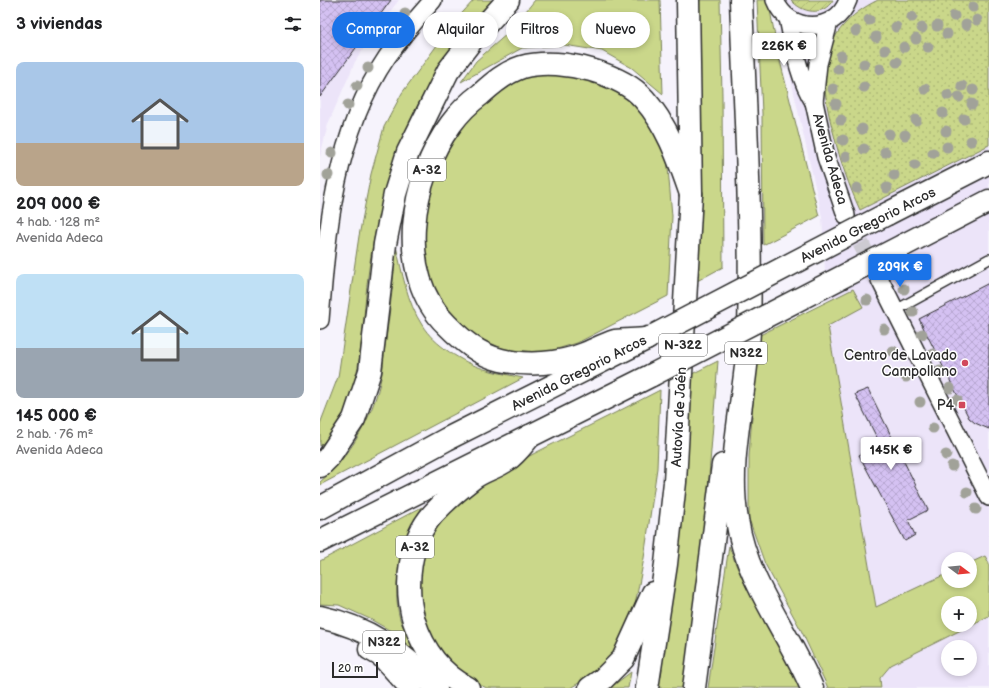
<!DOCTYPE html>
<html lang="es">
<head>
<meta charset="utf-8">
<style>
  :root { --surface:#fff; --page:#f2f2f2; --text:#202124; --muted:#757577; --accent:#1a73e8 }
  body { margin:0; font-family:"Balsamiq Sans",sans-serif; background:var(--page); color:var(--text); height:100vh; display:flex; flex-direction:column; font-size:15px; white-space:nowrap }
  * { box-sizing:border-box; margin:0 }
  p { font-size:13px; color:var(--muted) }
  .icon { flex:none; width:22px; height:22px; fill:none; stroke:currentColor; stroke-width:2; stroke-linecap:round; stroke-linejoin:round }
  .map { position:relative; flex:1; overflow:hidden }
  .side { display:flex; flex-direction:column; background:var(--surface); width:320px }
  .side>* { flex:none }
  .hud { position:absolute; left:12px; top:12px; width:380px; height:36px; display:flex; gap:8px }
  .needle { width:26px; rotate:106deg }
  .controls { position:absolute; left:621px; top:552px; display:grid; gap:8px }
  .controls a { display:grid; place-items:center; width:36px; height:36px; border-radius:50%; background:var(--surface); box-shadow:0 2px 6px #0003; font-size:20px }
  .scale { position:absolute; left:12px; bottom:10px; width:46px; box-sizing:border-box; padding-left:4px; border:2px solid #2b2b2b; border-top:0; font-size:11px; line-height:14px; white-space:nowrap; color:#2b2b2b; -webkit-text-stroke:3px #fff; paint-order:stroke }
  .price { position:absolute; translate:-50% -34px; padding:0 9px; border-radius:4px; background:#fff; color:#222; font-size:13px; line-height:26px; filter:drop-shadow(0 1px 2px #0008) }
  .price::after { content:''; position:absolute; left:50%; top:24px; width:12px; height:9px; margin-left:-6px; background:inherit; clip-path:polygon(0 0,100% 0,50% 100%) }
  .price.selected { background:var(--accent); color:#fff }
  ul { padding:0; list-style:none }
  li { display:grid; align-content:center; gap:8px; height:212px; padding:0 16px }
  li span { display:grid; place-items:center; height:124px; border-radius:8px; color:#555 }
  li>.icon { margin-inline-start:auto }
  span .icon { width:72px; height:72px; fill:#fffc; stroke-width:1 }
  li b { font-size:17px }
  h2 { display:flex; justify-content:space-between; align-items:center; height:48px; padding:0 16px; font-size:17px }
  .chip { padding:0 14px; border-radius:18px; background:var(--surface); box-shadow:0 2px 6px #0003; font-size:14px; line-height:36px }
  .chip.selected { background:var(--accent); color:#fff }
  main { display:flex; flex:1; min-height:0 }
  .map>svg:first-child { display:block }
  .built { fill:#ece4f9; fill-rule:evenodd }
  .grass { fill:#cad78a; stroke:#7a815a; fill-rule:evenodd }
  .park { fill:url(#park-dots); stroke:#7a815a }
  .garden { fill:url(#garden-furrows); stroke:#7a815a }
  .building { fill:url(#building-cross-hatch); stroke:#2b2b2b }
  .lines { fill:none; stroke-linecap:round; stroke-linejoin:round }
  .minor-tunnel { stroke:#cdcbd2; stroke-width:17; stroke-dasharray:17 8; stroke-linecap:butt }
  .service-casing { stroke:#2b2b2b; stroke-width:12 }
  .minor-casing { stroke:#2b2b2b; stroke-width:20 }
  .primary-casing { stroke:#2b2b2b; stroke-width:25 }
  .motorway-casing { stroke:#2b2b2b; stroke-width:25 }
  .service { stroke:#fff; stroke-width:9 }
  .minor { stroke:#fff; stroke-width:17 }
  .primary { stroke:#fff; stroke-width:22 }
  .motorway { stroke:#fff; stroke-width:22 }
  .primary-bridge-casing { stroke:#2b2b2b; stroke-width:25; stroke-linecap:butt }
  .primary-bridge { stroke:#fff; stroke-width:22 }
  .tree { fill:#a1a299 }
  .poi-dot { fill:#d1495b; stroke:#fff; stroke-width:1.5 }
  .labels { text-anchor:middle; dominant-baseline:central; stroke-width:3; stroke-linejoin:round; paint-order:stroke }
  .shield { fill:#fff; stroke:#6b6b6b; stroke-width:1 }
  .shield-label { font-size:13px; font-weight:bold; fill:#2b2b2b }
  .street-label { font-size:14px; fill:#2b2b2b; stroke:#fff }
  .poi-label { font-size:14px; fill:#2b2b2b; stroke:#fff; text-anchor:end }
</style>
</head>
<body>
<main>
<section class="side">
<h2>3 viviendas<svg class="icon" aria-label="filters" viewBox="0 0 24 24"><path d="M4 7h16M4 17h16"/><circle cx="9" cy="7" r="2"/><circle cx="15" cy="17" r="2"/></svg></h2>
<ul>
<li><span style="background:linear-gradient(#a9c7e8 65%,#b9a48a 0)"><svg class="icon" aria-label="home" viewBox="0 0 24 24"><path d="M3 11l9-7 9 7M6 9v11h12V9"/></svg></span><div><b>209 000 €</b><p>4 hab. · 128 m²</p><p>Avenida Adeca</p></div></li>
<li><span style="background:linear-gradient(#bfe0f5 60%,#9aa5b1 0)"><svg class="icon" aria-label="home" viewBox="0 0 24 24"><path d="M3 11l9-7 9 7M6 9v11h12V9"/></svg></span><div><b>145 000 €</b><p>2 hab. · 76 m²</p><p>Avenida Adeca</p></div></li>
</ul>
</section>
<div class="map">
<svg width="669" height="688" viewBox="0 0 669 688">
  <defs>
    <pattern id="park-dots" width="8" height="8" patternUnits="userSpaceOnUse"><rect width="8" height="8" fill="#cad78a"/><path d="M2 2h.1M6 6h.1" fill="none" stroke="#aeb977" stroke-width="1.8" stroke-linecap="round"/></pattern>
    <pattern id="garden-furrows" width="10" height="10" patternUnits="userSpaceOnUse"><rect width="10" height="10" fill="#cad78a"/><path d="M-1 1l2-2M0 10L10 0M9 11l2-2" fill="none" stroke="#aeb977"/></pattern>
    <pattern id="building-cross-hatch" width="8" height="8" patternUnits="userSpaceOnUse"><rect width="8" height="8" fill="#d4c1f2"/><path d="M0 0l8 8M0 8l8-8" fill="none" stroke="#b6a6d0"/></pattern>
  </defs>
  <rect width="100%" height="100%" fill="#f6f3fc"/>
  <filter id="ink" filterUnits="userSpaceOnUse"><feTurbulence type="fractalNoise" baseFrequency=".025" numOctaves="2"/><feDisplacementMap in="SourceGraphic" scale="8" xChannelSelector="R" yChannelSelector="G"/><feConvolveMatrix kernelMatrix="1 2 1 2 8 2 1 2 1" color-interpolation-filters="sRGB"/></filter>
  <g filter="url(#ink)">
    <g class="built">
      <polygon points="0,0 79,0 55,31 35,62 8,124 0,157"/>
      <path d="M453,0H669V688H562L556,607L508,326L502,217ZM628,559H650V581H628ZM628,603H650V625H628ZM628,647H650V669H628Z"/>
    </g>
    <g class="grass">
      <path d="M154,0H172C162,11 151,22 142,34C109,78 83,128 68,181C59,213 52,244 48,276C41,329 44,408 0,446V424L18,377L39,236L51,174L64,127L82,93L134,22Z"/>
      <polygon points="215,0 340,0 343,94 312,68 282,51 244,45 202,48 141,82 156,61 188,33"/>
      <polygon points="377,0 400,0 402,96 403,267 377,281 380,157"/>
      <polygon points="437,0 448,0 459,57 499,216 443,245 442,113"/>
      <polygon points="255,72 311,98 334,125 347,156 352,216 348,296 257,343 227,352 193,353 159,338 133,320 112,291 104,259 102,222 107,193 134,136 153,113 195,80 222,73"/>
      <path d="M76,246C82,272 87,302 102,325C114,345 142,362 164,369C177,373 190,375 203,378L0,485V482C33,454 57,410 63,367C64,358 64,349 66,340C70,309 74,278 76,246Z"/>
      <path d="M533,289L543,307L508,326L556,607L628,573V581H650V563L665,556L669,563V616L571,665L560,678L561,688H508L481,630L445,564L429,519V456L438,336ZM628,603H650V625H628Z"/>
      <polygon points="398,361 386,514 367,664 362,688 337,688 358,532 372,374"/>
      <path d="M340,390L337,468L324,558L312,621L297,653L275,674L250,688H167C136,676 109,646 102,613C97,588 97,557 110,533C136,490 207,457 251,435C281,420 311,405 340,390Z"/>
      <path d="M102,507C85,538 70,584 80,619C84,632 94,645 100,657L71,631L50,619L19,605L0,604V561Z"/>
      <path d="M409,546C426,597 458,640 482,688H388Z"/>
      <polygon points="311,672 308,688 290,688"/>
    </g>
    <path class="park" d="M558,0H669V145L540,210C529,186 520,161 514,135C498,78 497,30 558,0Z"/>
    <path class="garden" d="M471,0H513C503,17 482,13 471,0Z"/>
    <g class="building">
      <polygon points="0,0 71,0 0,97"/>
      <polygon points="669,283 669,429 655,423 649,418 599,319"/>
      <polygon points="548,389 608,510 588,520 595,535 585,541 539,455 560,444 535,394"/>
    </g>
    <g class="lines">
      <polyline class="minor-tunnel" points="529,221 560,280"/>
      <defs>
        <polyline id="service" points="576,310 669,259"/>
        <g id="minor">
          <path d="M455,0C468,34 516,34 528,0"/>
          <path d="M468,18C474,47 478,77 494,102"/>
          <polyline points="509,22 498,64 494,102 506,157 526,215"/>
          <polyline points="560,280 669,497"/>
          <path d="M0,320C7,229 15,134 67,57C81,37 97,18 113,0"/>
        </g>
        <g id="primary">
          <polyline points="567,214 669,162"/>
          <polyline points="584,245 669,201"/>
          <polyline points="0,508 127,439 328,338"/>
          <polyline points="0,541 332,375"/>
        </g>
        <g id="motorway">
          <path d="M421,0C425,110 432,220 429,330C427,393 406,457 417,520C427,583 468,631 492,688"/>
          <path d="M326,339C316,340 305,340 295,341C285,344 274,350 264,354C239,364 207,366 181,360C159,355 142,340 127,325C74,274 91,178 131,124C139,113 150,102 161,94C173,83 186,72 202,67C223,61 250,64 271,70C288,75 311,84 324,99C348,126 359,160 371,194"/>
          <polyline points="0,466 8,458 34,419 50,371 65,244 75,194 88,152 128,71 152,40 188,0"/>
          <path d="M0,617C48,627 83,652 116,688"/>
          <polyline points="50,649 62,656 91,688"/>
          <path d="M148,688C121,674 103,649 94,621C84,586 89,541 113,514C124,502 139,489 152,479C162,471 176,468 187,460C196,454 203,444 210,436"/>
          <polyline points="270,688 283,679 303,659 333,593"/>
          <polyline points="327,688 346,564 355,482 371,194 368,0"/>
          <polyline points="374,688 403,465"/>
        </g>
      </defs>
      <use href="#service" class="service-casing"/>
      <use href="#minor" class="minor-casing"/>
      <use href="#primary" class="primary-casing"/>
      <use href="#motorway" class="motorway-casing"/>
      <use href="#service" class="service"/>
      <use href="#minor" class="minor"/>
      <use href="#primary" class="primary"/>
      <use href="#motorway" class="motorway"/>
      <defs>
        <g id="primary-bridge">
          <polyline points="335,335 567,214"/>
          <polyline points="332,375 584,245"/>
        </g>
      </defs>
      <use href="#primary-bridge" class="primary-bridge-casing"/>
      <use href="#primary-bridge" class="primary-bridge"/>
    </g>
    <g class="tree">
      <circle cx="653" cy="7" r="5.5"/>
      <circle cx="85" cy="13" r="5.5"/>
      <circle cx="634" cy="16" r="5.5"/>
      <circle cx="592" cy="17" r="5.5"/>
      <circle cx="549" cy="20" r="5.5"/>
      <circle cx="657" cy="20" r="5.5"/>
      <circle cx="646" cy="25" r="5.5"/>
      <circle cx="617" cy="26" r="5.5"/>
      <circle cx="576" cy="27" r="5.5"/>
      <circle cx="602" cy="28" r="5.5"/>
      <circle cx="70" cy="30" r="5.5"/>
      <circle cx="536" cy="31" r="5.5"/>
      <circle cx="627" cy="34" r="5.5"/>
      <circle cx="556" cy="37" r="5.5"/>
      <circle cx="596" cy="39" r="5.5"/>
      <circle cx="584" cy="47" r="5.5"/>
      <circle cx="608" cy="47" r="5.5"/>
      <circle cx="565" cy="50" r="5.5"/>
      <circle cx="521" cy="56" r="5.5"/>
      <circle cx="577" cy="62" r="5.5"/>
      <circle cx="544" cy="64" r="5.5"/>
      <circle cx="48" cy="68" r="5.5"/>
      <circle cx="518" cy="69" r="5.5"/>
      <circle cx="560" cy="69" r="5.5"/>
      <circle cx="37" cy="86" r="5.5"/>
      <circle cx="642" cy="86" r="5.5"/>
      <circle cx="544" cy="87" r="5.5"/>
      <circle cx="513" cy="89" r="5.5"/>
      <circle cx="605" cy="89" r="5.5"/>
      <circle cx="653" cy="90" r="5.5"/>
      <circle cx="628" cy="95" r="5.5"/>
      <circle cx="639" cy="97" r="5.5"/>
      <circle cx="516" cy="104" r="5.5"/>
      <circle cx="652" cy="104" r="5.5"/>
      <circle cx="28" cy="105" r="5.5"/>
      <circle cx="623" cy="113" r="5.5"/>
      <circle cx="644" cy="119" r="5.5"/>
      <circle cx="521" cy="120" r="5.5"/>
      <circle cx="596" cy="120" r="5.5"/>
      <circle cx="542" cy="129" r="5.5"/>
      <circle cx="626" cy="131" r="5.5"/>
      <circle cx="569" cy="134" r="5.5"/>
      <circle cx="585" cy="135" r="5.5"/>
      <circle cx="523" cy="140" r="5.5"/>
      <circle cx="651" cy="141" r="5.5"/>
      <circle cx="627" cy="147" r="5.5"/>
      <circle cx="544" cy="149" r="5.5"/>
      <circle cx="565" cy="152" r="5.5"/>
      <circle cx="12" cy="153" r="5.5"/>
      <circle cx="613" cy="153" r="5.5"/>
      <circle cx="526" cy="157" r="5.5"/>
      <circle cx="595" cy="165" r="5.5"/>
      <circle cx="8" cy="175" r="5.5"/>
      <circle cx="574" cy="175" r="5.5"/>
      <circle cx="537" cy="188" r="5.5"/>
      <circle cx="567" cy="188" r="5.5"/>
      <circle cx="584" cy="289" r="5.5"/>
      <circle cx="547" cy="300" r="5.5"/>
      <circle cx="593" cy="312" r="5.5"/>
      <circle cx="564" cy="329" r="5.5"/>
      <circle cx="602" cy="334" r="5.5"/>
      <circle cx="573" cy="351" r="5.5"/>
      <circle cx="613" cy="354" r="5.5"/>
      <circle cx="620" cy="371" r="5.5"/>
      <circle cx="586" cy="377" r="5.5"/>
      <circle cx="630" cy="388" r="5.5"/>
      <circle cx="637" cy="400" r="5.5"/>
      <circle cx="600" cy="402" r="5.5"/>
      <circle cx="613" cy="428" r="5.5"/>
      <circle cx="626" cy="455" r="5.5"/>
      <circle cx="632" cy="466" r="5.5"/>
      <circle cx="647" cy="492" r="5.5"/>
      <circle cx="656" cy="509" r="5.5"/>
    </g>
  </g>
  <g class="poi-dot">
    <circle cx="645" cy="363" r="4"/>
    <rect x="638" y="401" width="8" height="8" rx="2"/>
  </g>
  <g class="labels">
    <g class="shield">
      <rect x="88" y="159" width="38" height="22" rx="3"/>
      <rect x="339" y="334" width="48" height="22" rx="3"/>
      <rect x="405" y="342" width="42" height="22" rx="3"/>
      <rect x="76" y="536" width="38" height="22" rx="3"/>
      <rect x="43" y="631" width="42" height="22" rx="3"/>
    </g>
    <g class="shield-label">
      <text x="107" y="170">A-32</text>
      <text x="363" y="345">N-322</text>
      <text x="426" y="353">N322</text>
      <text x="95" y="547">A-32</text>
      <text x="64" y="642">N322</text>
    </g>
    <g class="street-label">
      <text transform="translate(510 159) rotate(74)">Avenida Adeca</text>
      <text transform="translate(548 225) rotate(-27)">Avenida Gregorio Arcos</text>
      <text transform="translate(259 373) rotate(-27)">Avenida Gregorio Arcos</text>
      <text transform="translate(359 417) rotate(-87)">Autovía de Jaén</text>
    </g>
    <g class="poi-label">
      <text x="637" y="355">Centro de Lavado<tspan x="637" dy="16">Campollano</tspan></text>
      <text x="634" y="405">P4</text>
    </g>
  </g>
</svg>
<div class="controls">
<a><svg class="needle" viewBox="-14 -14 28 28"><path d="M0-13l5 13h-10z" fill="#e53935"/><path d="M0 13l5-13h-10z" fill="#757577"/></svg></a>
<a>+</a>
<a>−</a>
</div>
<div class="scale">20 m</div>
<b class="price" style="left:464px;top:67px">226K €</b>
<b class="price selected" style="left:580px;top:288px">209K €</b>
<b class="price" style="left:571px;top:471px">145K €</b>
<div class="hud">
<a class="chip selected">Comprar</a>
<a class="chip">Alquilar</a>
<a class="chip">Filtros</a>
<a class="chip">Nuevo</a>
</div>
</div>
</main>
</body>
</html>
